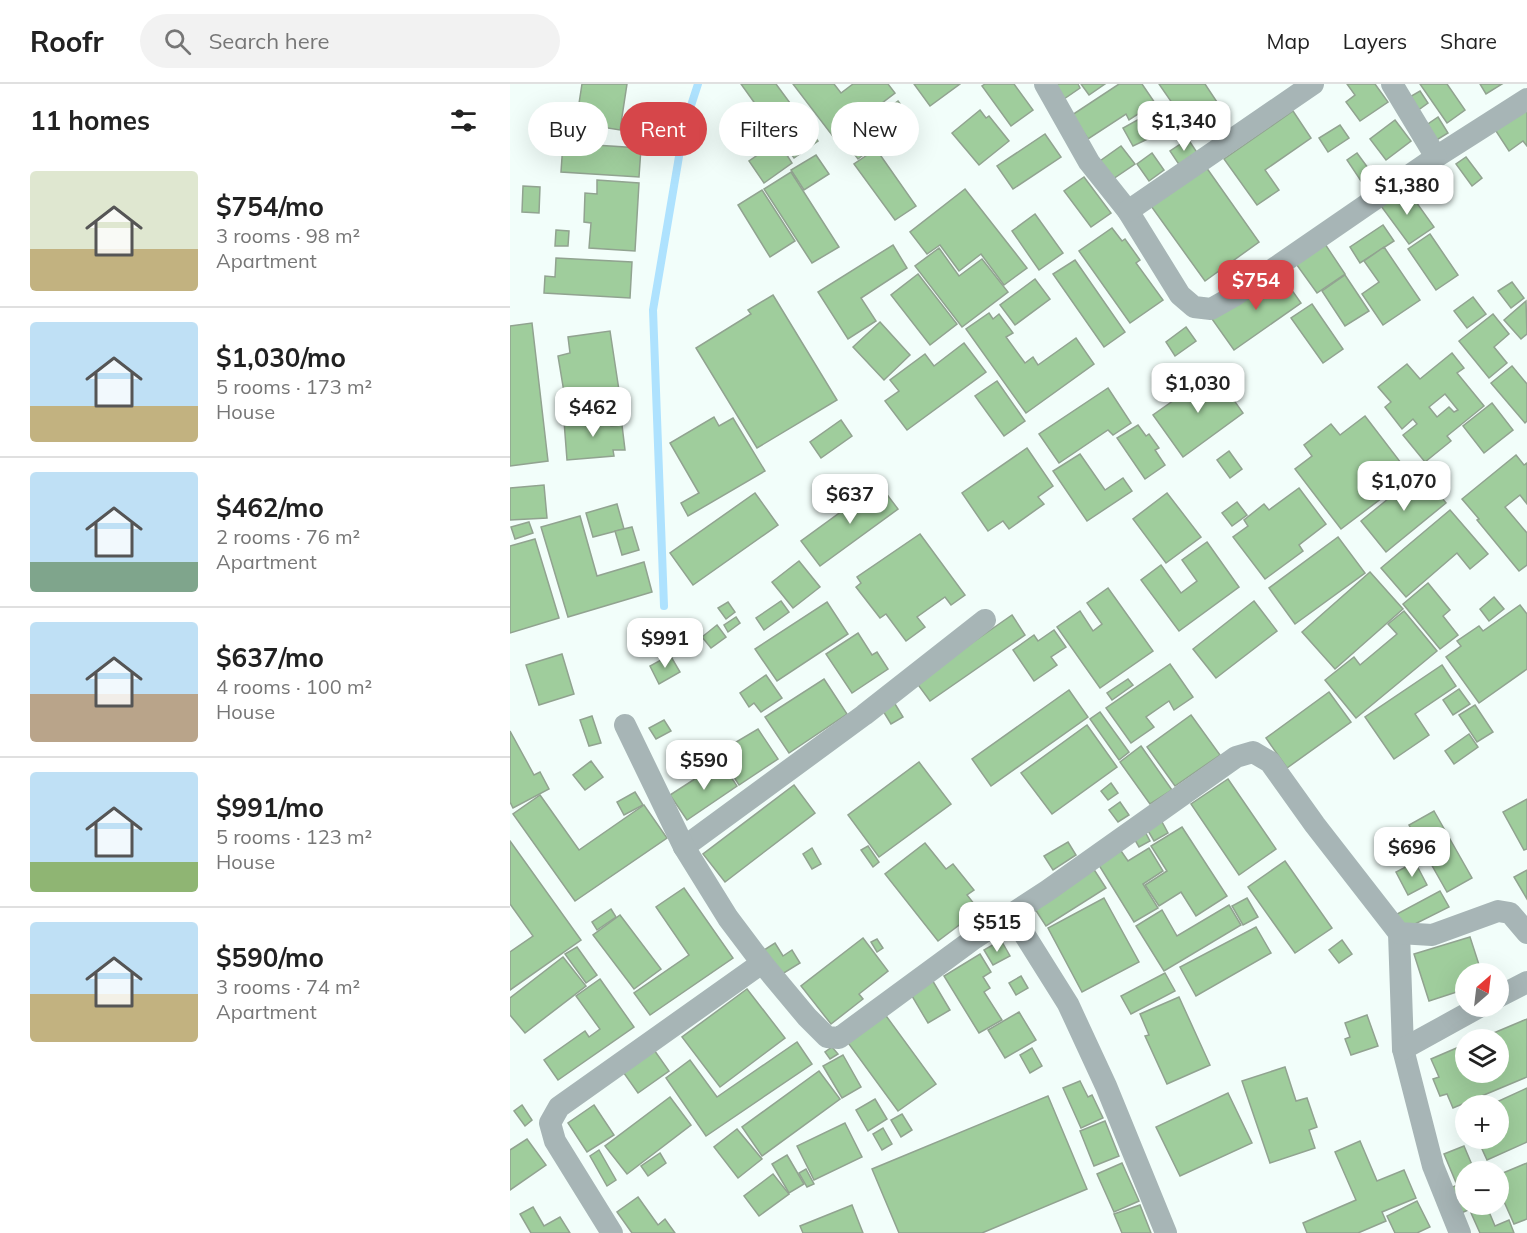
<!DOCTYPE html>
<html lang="en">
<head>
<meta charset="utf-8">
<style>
  :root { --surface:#fff; --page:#f2f2f2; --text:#222; --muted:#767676; --line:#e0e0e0; --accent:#d6464a }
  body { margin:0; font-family:Mulish,sans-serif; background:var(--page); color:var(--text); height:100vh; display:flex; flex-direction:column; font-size:22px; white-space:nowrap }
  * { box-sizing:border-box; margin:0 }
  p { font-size:20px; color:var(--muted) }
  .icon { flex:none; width:33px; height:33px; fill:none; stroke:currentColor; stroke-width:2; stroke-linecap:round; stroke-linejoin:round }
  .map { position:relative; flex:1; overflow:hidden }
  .sheet { display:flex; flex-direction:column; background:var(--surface); width:510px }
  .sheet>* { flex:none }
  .guide { position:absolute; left:18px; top:18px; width:570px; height:54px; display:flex; gap:12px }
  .needle { width:39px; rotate:28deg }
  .controls { position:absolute; left:945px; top:879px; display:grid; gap:12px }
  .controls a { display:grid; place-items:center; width:54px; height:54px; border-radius:50%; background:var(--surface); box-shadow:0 6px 24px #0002; font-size:30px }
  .price { position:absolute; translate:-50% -51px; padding:0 14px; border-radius:12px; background:#fff; color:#222; font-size:20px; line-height:39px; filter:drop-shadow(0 2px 3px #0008) }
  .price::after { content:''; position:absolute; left:50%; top:36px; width:18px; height:14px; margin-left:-9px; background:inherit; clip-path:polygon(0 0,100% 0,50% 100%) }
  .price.selected { background:var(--accent); color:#fff }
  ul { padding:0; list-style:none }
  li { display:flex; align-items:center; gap:18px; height:150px; padding:0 30px }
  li+li { border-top:2px solid var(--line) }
  li span { display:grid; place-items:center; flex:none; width:168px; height:120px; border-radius:6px; color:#555 }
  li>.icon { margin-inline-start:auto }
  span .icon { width:72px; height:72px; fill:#fffc; stroke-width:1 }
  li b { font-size:26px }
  h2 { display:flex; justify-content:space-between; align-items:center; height:72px; padding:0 30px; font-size:26px }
  .chip { padding:0 21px; border-radius:27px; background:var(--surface); box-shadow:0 6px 24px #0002; font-size:21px; line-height:54px }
  .chip.selected { background:var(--accent); color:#fff }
  header { display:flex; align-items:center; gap:36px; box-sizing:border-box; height:84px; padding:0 30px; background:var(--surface); border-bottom:2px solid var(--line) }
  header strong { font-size:28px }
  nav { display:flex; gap:33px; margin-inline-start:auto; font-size:21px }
  .search { width:420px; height:54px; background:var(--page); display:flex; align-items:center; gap:15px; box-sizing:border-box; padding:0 21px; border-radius:33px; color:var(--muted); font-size:22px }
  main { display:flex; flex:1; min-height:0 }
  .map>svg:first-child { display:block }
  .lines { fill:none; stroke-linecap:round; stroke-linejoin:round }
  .stream { stroke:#aee2fe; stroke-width:8 }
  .building { fill:#9fcd9c; stroke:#91a390; stroke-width:1.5; fill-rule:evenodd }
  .street { stroke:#a7b5b6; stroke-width:22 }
</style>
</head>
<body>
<header>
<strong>Roofr</strong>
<div class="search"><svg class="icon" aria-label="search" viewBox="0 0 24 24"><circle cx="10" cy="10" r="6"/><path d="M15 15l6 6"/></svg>Search here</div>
<nav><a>Map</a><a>Layers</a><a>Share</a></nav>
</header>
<main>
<section class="sheet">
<h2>11 homes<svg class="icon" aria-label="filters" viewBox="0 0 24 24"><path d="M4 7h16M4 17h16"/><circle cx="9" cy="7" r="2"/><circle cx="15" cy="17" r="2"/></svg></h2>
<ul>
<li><span style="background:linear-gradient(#dfe7d0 65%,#c2b280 0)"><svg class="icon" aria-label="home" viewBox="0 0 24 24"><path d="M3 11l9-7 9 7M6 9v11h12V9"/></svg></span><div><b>$754/mo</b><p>3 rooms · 98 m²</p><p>Apartment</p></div></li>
<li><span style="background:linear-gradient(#bfe0f5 70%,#c2b280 0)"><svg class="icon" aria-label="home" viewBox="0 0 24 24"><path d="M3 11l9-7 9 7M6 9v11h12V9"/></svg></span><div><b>$1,030/mo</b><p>5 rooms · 173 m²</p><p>House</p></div></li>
<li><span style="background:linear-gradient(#bfe0f5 75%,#7fa58c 0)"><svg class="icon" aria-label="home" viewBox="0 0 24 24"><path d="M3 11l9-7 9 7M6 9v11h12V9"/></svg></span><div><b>$462/mo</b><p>2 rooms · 76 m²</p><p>Apartment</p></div></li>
<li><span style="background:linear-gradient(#bfe0f5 60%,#b9a48a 0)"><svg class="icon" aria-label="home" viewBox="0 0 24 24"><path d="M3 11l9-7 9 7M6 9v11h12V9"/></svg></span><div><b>$637/mo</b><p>4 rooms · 100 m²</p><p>House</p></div></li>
<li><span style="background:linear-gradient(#bfe0f5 75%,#8fb573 0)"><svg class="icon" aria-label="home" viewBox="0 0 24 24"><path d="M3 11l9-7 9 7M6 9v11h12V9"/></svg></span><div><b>$991/mo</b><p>5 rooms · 123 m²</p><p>House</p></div></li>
<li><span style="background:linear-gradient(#bfe0f5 60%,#c2b280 0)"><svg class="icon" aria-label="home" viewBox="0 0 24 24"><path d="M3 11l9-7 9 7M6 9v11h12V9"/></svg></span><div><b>$590/mo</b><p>3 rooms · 74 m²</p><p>Apartment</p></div></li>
</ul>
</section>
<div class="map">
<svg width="1017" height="1149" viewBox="0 0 1017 1149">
  <rect width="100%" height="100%" fill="#f2fefa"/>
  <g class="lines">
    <polyline class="stream" points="154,522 143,226 174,43 188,0"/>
  </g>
  <g class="building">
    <polygon points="72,0 117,0 110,46 66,39"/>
    <polygon points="231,0 266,0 308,57 284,74"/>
    <polygon points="283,0 324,0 331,9 343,0 378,0 385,9 325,55"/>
    <polygon points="404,0 450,0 420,22"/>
    <polygon points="475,0 504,0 523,26 501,42 472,2"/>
    <polygon points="539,0 568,0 570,4 551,17"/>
    <polygon points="571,0 595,0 579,11"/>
    <polygon points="609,0 632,0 645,19 619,36 616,30 578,55 562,31"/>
    <polygon points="649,0 695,0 709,21 678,42"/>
    <polygon points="837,0 865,0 878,18 850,37 836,18 845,11"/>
    <polygon points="910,0 937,0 955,26 937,39"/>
    <polygon points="970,0 992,0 976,10"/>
    <polygon points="910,7 918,19 907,27 898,14"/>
    <polygon points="388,17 407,42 383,60 377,53 348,75 334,57"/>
    <polygon points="649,21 659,38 642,49 631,33"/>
    <polygon points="1017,21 1017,62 1013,57 999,67 984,44"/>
    <polygon points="470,26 476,34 479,32 499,57 469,81 442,49"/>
    <polygon points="783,27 801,54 755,86 769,106 747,121 714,75"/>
    <polygon points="928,33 938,49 925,57 915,42"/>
    <polygon points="631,34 640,54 623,62 613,44"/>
    <polygon points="885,36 901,57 876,76 860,55"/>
    <polygon points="830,41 839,54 818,68 809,54"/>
    <polygon points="535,50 551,73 503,105 487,82"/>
    <polygon points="678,55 688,70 670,82 660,67"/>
    <polygon points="268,57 282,79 254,99 239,77"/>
    <polygon points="53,59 131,64 129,93 51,88"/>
    <polygon points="611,62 625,80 603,95 590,77"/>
    <polygon points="366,65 406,122 385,136 344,80"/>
    <polygon points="642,69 654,86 639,97 627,80"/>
    <polygon points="847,69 858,84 862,82 869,93 855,103 837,76"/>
    <polygon points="306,71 319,90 294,106 281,86"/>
    <polygon points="956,73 972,94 962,102 946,80"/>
    <polygon points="696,83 749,158 695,197 641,122"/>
    <polygon points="281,88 329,163 302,179 254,105"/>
    <polygon points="574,93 601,129 581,143 554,107"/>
    <polygon points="87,96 129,99 125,167 79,164 81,139 74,138 75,109 87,110"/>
    <polygon points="13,102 30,103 29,129 12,128"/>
    <polygon points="896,104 924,143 899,160 871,122"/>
    <polygon points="455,105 517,184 494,201 471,170 449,187 430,161 417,170 400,148"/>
    <polygon points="252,106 285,157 260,173 228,121"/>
    <polygon points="525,130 553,169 529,186 502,147"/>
    <polygon points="873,141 884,157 850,179 840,163"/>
    <polygon points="602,144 612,157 615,155 630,176 626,179 653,216 620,239 569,167"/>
    <polygon points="46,146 59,147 58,162 45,162"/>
    <polygon points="920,150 948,191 926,206 898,165"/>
    <polygon points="813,157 835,190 807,209 784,177"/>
    <polygon points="383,161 397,184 351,214 366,237 338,255 308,208"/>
    <polygon points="874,163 910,216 873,241 852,210 869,198 854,177"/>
    <polygon points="429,164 449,192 472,175 498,208 452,243 405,182"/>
    <polygon points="46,174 122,178 120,214 34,209 35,192 45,193"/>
    <polygon points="565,176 615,248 594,263 543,190"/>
    <polygon points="769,188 791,219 724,266 702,235"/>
    <polygon points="408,190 447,240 420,261 381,211"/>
    <polygon points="835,191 859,227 835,242 812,207"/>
    <polygon points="525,195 540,215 505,241 490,221"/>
    <polygon points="1002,198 1014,214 1001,224 988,207"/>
    <polygon points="263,211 327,316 247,364 186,264 241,230 238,226"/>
    <polygon points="963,213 976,230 957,244 944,227"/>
    <polygon points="1016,217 1017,250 1011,255 994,236"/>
    <polygon points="802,220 833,265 813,279 781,234"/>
    <polygon points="479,229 483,235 489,230 503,249 496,253 515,279 523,273 528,281 566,254 584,280 516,329 456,245"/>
    <polygon points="983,230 999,250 984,263 997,279 979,294 949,257"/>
    <polygon points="370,238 400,271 374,296 343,263"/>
    <polygon points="22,239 38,377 0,382 0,242"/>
    <polygon points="676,243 686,257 665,272 656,258"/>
    <polygon points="100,247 112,326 67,332 63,306 54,308 48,272 60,269 58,253"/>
    <polygon points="454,259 476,288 397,346 375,317 389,307 380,296 415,270 424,282"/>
    <path d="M942,269L954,284L947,289L974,322L937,352L941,357L915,378L893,351L907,340L903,335L892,345L875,323L881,318L868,303L897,280L910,295ZM935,310L948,326L944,328L939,323L927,333L919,323Z"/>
    <polygon points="1002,282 1017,300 1017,337 1015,339 981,299"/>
    <polygon points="704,288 733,329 673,373 643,331"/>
    <polygon points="487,297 515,337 494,352 465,312"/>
    <polygon points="598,304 621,339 603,351 598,346 549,379 529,350"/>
    <polygon points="982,319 1003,346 974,369 953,342"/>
    <polygon points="855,332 901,392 831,445 785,385 802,372 794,361 821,340 830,351"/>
    <polygon points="101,333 101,342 112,341 115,366 103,366 104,372 57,376 54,337"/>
    <polygon points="204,333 209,342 223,334 255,387 178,432 171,419 189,409 160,359"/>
    <polygon points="331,336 342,352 311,374 300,358"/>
    <polygon points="628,341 636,352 639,350 649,364 645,366 655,381 635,395 607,354"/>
    <polygon points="517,364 543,402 528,413 534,420 499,445 493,437 478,447 452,409"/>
    <polygon points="719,367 732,385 720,394 707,376"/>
    <polygon points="570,370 595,406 613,394 622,407 577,437 543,387"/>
    <polygon points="1006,371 1014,381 1017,379 1017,420 1010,411 995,423 1017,449 1017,481 1009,487 967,436 969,435 952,415"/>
    <polygon points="911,388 936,419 876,468 851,437"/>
    <polygon points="369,400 388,425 310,482 291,457"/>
    <polygon points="34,401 37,434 0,436 0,404"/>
    <polygon points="789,404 816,440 789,461 793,467 755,495 723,453 738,442 734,436 754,420 759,426"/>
    <polygon points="245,409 268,441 183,501 160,469"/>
    <polygon points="657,409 691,453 656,479 623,435"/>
    <polygon points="727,418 737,431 722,442 712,429"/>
    <polygon points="107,420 114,445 83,453 76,429"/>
    <polygon points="940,426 978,470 960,485 947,469 896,513 871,484"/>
    <polygon points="70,432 87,492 134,478 142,508 58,533 31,443"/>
    <polygon points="19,438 23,449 5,455 1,443"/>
    <polygon points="122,443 129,466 112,471 105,447"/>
    <polygon points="410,450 455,511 441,521 435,513 407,533 415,543 396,557 376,530 370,534 346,503 351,499 347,493"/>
    <polygon points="828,453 855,489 785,540 759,504"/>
    <polygon points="25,455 49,534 0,549 0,462"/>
    <polygon points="697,458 729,503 669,547 631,496 651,481 671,509 687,497 672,476"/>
    <polygon points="289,477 310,503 283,524 262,498"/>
    <polygon points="860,488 893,525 825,585 792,548"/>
    <polygon points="918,499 940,526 933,532 948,551 930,565 893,520"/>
    <polygon points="598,504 643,567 590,604 547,543 570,527 583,547 592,540 577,519"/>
    <polygon points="984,513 994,525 979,537 970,525"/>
    <polygon points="271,517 279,528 254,546 246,534"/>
    <polygon points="744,517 767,547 706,594 683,565"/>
    <polygon points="218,518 225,528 216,535 208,524"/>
    <polygon points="317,518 338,550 267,597 245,565"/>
    <polygon points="1010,521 1017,530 1017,585 969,619 936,573 951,562 947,557 969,542 973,547"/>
    <polygon points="894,527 927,567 846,634 815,596 844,573 850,581 887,550 878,540"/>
    <polygon points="502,531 515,551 420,617 406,598"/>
    <polygon points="226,533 230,539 218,548 214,541"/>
    <polygon points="207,541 216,553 201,564 192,553"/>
    <polygon points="544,546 556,563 541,573 547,581 524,597 503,566 524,551 528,557"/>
    <polygon points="348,549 362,571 367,568 378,585 342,609 316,570"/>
    <polygon points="52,570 64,610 29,621 16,581"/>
    <polygon points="160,571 170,588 149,600 140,582"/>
    <polygon points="660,580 683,613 664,626 659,617 636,633 644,643 621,659 596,624"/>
    <polygon points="932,581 946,602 905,630 919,651 884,675 855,633"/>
    <polygon points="256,591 272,614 251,628 244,619 239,623 230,609"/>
    <polygon points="314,595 337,630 279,669 255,633"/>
    <polygon points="618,595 623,601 602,616 597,609"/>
    <polygon points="949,605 960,620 943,631 933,616"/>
    <polygon points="559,606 578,633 481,702 462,675"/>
    <polygon points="819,608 841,638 777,684 756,654"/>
    <polygon points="382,615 393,633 381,640 370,622"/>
    <polygon points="965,621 983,648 967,658 949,631"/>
    <polygon points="590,628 619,668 609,676 580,635"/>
    <polygon points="681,631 710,671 665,702 637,663"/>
    <polygon points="82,632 91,659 79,662 70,636"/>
    <polygon points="154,636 161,647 146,655 139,644"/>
    <polygon points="577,641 607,683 542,730 511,689"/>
    <polygon points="248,645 268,675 229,701 211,673 223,665 221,661"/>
    <polygon points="0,647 24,691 30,688 39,705 3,724 0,718"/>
    <polygon points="959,650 968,663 944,680 935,667"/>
    <polygon points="631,662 662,706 640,720 610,678"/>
    <polygon points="81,677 93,693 75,706 63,691"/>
    <polygon points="211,678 227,702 177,736 160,711"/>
    <polygon points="409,678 441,720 369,773 338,731"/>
    <polygon points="718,695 766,765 729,791 681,720"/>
    <polygon points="601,699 608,709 598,716 591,707"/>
    <polygon points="284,701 305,729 215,798 193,770"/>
    <polygon points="125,708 133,721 114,731 107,718"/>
    <polygon points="30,711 69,766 134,721 157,754 65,817 3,730"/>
    <polygon points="1017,715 1017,765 1014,766 993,728"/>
    <polygon points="610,718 619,731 608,738 599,726"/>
    <polygon points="924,727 962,794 937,808 899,741"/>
    <polygon points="651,736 658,749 644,757 637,745"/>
    <polygon points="672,743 717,812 686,832 671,808 649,822 635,801 657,787 641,762"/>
    <polygon points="633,744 640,757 629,763 622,751"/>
    <polygon points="0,757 71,856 0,906 0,868 23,852 0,820"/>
    <polygon points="558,758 566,771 543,786 534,772"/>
    <polygon points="415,759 436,785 443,780 464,806 457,811 469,826 428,857 375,790"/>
    <polygon points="358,762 369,778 363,783 351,766"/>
    <polygon points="302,764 311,780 302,785 293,770"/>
    <polygon points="609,764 618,777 639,764 653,787 633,800 648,824 624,838 587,778"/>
    <polygon points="775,777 822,844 785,869 738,803"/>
    <polygon points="905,778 917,801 898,811 886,788"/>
    <polygon points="583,784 596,804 536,842 523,822"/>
    <polygon points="1017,786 1017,815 1004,793"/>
    <polygon points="174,804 223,874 140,931 124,909 179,871 146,823"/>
    <polygon points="930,807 939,823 895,845 887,830"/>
    <polygon points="594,814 629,878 572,908 538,844"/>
    <polygon points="737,814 748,833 733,841 722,822"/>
    <polygon points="719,821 731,841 654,887 626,842 652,826 667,852"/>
    <polygon points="101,825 106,833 87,846 82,838"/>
    <polygon points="110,831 151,885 124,905 83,851"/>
    <polygon points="746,843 761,869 686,912 670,883"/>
    <polygon points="960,853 972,890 956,890 956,905 919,917 904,870"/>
    <polygon points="353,854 378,887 349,910 353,915 321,940 291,902"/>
    <polygon points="367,855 373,864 367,868 361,858"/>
    <polygon points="491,856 500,872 483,881 474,866"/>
    <polygon points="832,856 842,870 829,879 819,866"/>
    <polygon points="265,859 273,872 282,866 290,879 269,892 254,866"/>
    <polygon points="67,863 87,891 76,899 55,870"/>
    <polygon points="470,870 481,888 473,893 480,904 474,908 492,936 469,949 434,892"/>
    <polygon points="53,873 76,902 15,949 0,931 0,914"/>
    <polygon points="655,889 665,907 621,930 611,912"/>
    <polygon points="511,892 518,904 506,911 499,899"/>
    <polygon points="421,894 440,926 418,939 399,907"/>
    <polygon points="90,895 124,943 48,996 34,976 75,947 79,953 90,945 66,912"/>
    <polygon points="237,905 275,954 210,1003 172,953"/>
    <polygon points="669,913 700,981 657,1000 635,952 639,951 630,930"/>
    <polygon points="509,928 526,956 495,974 478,946"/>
    <polygon points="374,929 426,1000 388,1027 336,956"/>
    <polygon points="857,931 868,962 841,971 835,955 840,953 835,939"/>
    <polygon points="1017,935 1017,993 943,1024 937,1010 930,1012 923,995 929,993 921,975 956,960 956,988 988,988 988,956 967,956"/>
    <polygon points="287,958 302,980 196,1052 156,994 180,976 207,1013"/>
    <polygon points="142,963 159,987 128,1009 111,985"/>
    <polygon points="322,963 328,970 320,975 315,968"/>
    <polygon points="522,964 532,982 520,989 510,971"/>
    <polygon points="333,971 351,1003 332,1014 313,982"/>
    <polygon points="775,983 786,1017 797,1014 807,1043 799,1046 805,1064 760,1079 732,997"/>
    <polygon points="309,987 330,1015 252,1072 232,1043"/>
    <polygon points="570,997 578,1013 582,1011 593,1034 571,1044 553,1004"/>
    <polygon points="1017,1004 1017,1058 977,1076 967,1054 988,1054 988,1022 978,1022"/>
    <polygon points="718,1009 742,1059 670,1092 646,1043"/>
    <polygon points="538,1012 577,1105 472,1149 389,1149 362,1085"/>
    <polygon points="160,1013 181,1041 117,1090 95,1062"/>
    <polygon points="365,1015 377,1035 358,1047 346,1026"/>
    <polygon points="12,1021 22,1036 15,1042 4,1027"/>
    <polygon points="84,1021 104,1051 77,1068 58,1039"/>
    <polygon points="392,1030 402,1046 391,1053 381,1036"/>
    <polygon points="595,1037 609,1072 584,1082 570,1047"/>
    <polygon points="335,1039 352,1073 304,1096 287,1062"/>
    <polygon points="373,1044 382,1060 372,1066 363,1050"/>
    <polygon points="227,1045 252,1075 228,1094 204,1063"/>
    <polygon points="17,1055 36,1081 0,1106 0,1066"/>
    <polygon points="850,1057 867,1097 894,1086 906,1114 872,1128 876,1137 848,1149 797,1149 793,1139 846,1116 825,1068"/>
    <polygon points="954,1062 965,1088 956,1088 956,1120 972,1120 949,1130 939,1105 947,1101 934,1070"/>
    <polygon points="89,1066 106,1096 97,1102 80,1072"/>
    <polygon points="150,1069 156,1079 138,1092 131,1082"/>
    <polygon points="277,1071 294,1100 279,1109 262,1080"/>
    <polygon points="612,1079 629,1117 604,1128 587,1090"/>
    <polygon points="1017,1079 1017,1135 1004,1140 988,1104 988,1091"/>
    <polygon points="296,1085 304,1100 297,1103 289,1089"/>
    <polygon points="263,1090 279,1110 249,1132 234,1112"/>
    <polygon points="128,1113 148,1141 155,1135 165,1149 122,1149 107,1128"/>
    <polygon points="907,1117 920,1143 907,1149 885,1149 877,1132"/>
    <polygon points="342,1121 353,1149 293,1149 290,1142"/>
    <polygon points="630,1121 641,1149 612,1149 604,1130"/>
    <polygon points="23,1123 34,1142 50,1133 60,1149 21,1149 10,1130"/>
    <polygon points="977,1123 985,1142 999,1136 1004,1149 970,1149 961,1129"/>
  </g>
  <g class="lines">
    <g class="street">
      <polyline points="535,0 579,78 618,127 670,211 684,223 701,225 724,212 926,73 1017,15"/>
      <polyline points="882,0 926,73"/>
      <polyline points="618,127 803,0"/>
      <polyline points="174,763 354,631 475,536"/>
      <polyline points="501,829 558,920 596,1002 656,1149"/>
      <polyline points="889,849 893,965 923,1082 950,1149"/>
      <polyline points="252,879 297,933 317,953 329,954 465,854 537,807 726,673 743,668 760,678 805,741 889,849 922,851 988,827 1000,829 1017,849"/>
      <polyline points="988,913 1017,898"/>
      <polyline points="893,965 971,922"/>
      <polyline points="102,1149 45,1057 40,1039 49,1023 252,879 218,834 174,763 115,641"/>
    </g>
  </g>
</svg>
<div class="controls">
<a><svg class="needle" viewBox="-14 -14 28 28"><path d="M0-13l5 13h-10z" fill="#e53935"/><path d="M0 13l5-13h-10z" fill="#767676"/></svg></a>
<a><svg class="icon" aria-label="layers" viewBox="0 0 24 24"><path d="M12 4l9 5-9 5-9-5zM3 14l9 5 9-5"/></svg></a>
<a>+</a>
<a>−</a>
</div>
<b class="price" style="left:674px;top:68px">$1,340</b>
<b class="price" style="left:897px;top:132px">$1,380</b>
<b class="price selected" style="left:746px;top:227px">$754</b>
<b class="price" style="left:688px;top:330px">$1,030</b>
<b class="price" style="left:83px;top:354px">$462</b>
<b class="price" style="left:894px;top:428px">$1,070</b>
<b class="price" style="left:340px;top:441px">$637</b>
<b class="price" style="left:155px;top:585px">$991</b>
<b class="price" style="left:194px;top:707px">$590</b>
<b class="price" style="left:902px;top:794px">$696</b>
<b class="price" style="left:487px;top:869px">$515</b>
<div class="guide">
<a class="chip">Buy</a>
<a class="chip selected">Rent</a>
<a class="chip">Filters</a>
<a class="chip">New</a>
</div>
</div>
</main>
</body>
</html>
